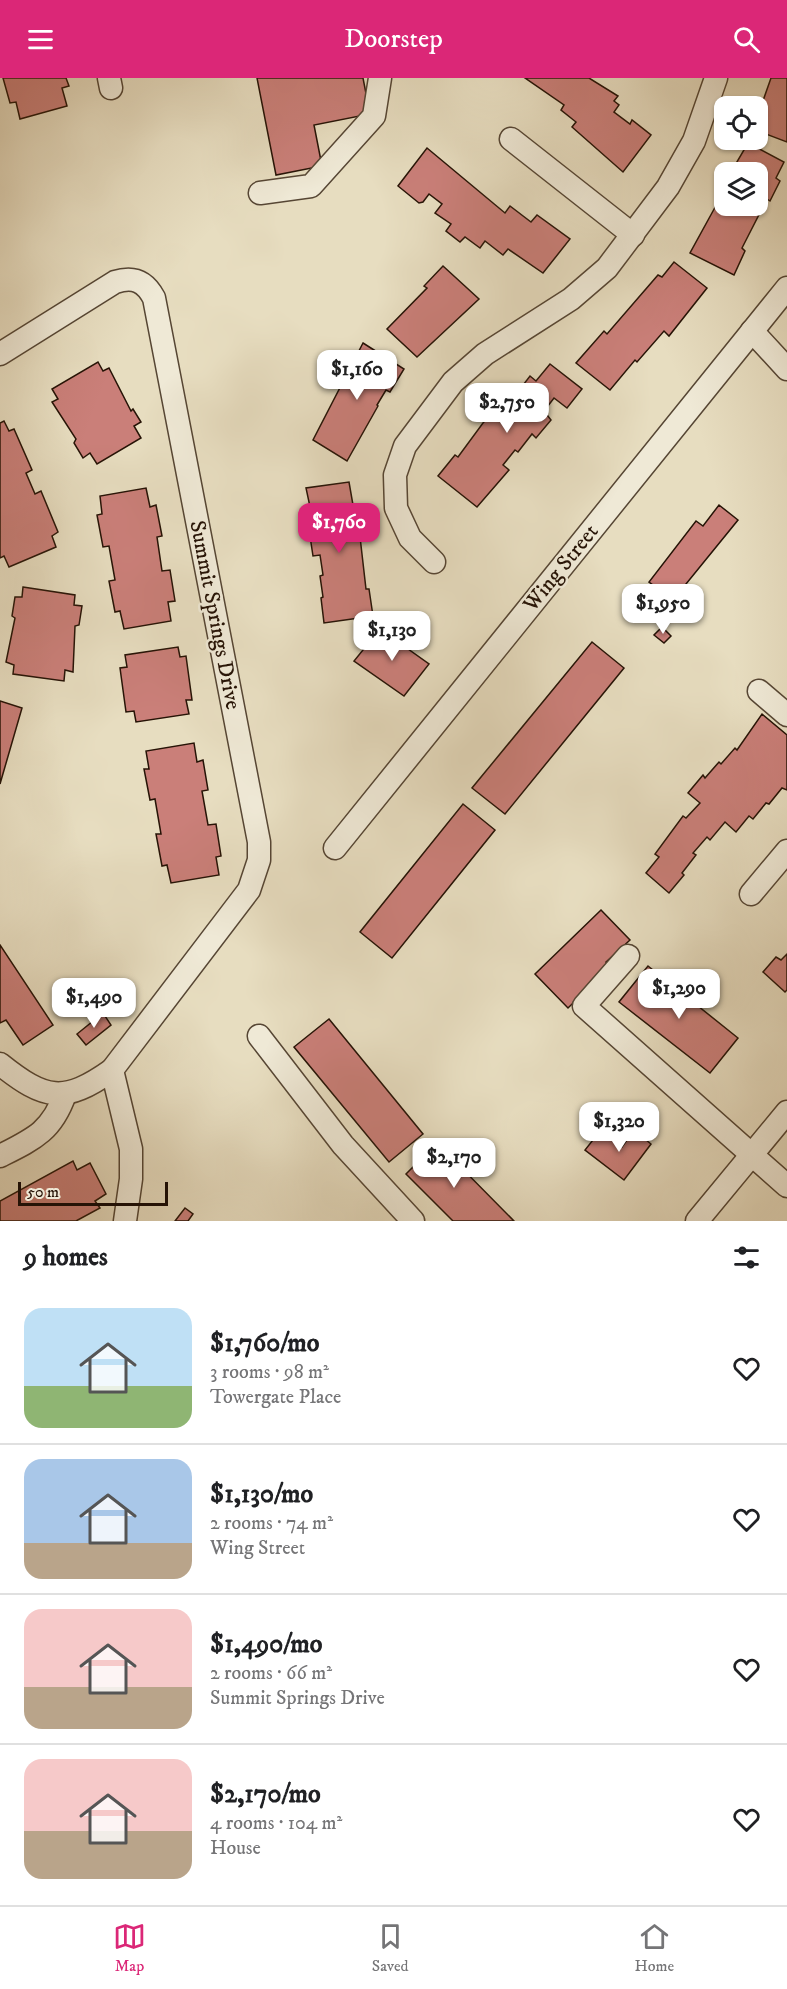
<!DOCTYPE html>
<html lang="en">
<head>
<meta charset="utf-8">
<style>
  :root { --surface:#fff; --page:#f2f2f2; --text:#202124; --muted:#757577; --line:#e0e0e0; --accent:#db2777 }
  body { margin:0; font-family:"IM FELL DW Pica",serif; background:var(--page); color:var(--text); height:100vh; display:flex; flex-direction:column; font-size:22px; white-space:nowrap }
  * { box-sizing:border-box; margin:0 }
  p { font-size:20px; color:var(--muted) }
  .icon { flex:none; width:33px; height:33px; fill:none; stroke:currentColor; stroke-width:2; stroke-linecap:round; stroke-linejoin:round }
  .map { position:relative; height:1143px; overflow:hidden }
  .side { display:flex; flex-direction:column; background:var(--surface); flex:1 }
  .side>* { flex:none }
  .tools { position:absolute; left:714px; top:18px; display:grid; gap:12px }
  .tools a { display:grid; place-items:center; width:54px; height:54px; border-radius:12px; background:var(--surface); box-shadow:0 2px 4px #0004; font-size:30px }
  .scale { position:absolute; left:18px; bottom:15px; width:150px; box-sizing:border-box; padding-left:6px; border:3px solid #261306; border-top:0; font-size:16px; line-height:21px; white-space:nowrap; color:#261306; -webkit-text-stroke:4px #efe9d6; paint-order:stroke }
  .price { position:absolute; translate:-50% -51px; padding:0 14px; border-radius:12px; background:#fff; color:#222; font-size:20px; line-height:39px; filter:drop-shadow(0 2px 3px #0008) }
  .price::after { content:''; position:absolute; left:50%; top:36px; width:18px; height:14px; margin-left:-9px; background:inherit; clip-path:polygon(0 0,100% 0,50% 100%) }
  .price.active { background:var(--accent); color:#fff }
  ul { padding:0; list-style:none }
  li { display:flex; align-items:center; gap:18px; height:150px; padding:0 24px }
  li+li { border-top:2px solid var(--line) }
  li span { display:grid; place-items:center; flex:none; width:168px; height:120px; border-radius:18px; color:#555 }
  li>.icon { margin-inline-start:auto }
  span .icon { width:72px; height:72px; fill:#fffc; stroke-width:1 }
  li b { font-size:26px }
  h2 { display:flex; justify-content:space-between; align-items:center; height:72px; padding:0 24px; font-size:26px }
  header { display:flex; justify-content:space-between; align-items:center; height:78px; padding:0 24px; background:var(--accent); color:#fff; font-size:27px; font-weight:600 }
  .tabs { display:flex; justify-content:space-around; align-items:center; height:84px; border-top:2px solid var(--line); background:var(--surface); font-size:16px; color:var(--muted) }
  .tabs a { display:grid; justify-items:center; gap:3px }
  .tabs .active { color:var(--accent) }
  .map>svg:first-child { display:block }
  .building { fill:#ca7f79; stroke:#261306; stroke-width:1.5 }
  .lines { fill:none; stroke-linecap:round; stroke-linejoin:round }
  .minor-casing { stroke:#564634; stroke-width:25 }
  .minor { stroke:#efe9d6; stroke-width:22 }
  .labels { text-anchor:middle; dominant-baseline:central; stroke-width:5; stroke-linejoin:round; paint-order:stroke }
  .street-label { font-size:22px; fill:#261306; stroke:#efe9d6 }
</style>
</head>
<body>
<header><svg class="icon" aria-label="menu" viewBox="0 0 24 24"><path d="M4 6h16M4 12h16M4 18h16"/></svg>Doorstep<svg class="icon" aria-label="search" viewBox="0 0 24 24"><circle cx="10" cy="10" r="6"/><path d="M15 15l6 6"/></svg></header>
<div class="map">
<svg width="787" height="1143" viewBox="0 0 787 1143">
  <rect width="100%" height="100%" fill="#e7ddc0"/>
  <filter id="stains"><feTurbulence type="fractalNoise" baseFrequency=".00333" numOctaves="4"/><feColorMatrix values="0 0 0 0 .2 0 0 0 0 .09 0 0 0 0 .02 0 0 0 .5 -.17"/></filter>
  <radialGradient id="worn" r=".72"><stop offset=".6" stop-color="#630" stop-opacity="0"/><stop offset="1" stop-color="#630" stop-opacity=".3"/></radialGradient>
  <g class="building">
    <polygon points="3,0 66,0 69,8 62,10 67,28 20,41 16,24 10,25"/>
    <polygon points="257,0 363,0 370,36 314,47 322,88 276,97"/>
    <polygon points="525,0 589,0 618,18 614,23 619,27 614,34 630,46 632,42 651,57 623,94 572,49 576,44 561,32 564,27"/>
    <polygon points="771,0 787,0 787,64 758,53 758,37"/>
    <polygon points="748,65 784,84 776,100 780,103 770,123 767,121 742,170 745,173 734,197 690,175 724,113 724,128 758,128 758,94 731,94"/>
    <polygon points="427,70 505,135 510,128 531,144 537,137 570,161 543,195 508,171 503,177 485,163 480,170 465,159 460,164 446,153 451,146 435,135 442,126 429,116 423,124 419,125 398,108"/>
    <polygon points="674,184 707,210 669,258 664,253 637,284 635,282 610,312 576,285 604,253 607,256 658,197 662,199"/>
    <polygon points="443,188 479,221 417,279 387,251 427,210 424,208"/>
    <polygon points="363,265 404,291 390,314 386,312 377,327 378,328 347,383 313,362"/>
    <polygon points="98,284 103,293 109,290 131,333 133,331 141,344 134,348 141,360 97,386 90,375 83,380 74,365 76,361 52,324 58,321 52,311"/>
    <polygon points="550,286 582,311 567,330 554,320 544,333 551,342 536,360 532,356 518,374 515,372 503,387 509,392 477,429 438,398 455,377 458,379 483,345 513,312 517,315 530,298 536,303"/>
    <polygon points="4,343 9,353 14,351 32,392 26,395 35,416 41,413 58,454 52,458 56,469 9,489 4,478 0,480 0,345"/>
    <polygon points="349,404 357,450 359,450 366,511 369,511 373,538 324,545 321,520 323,519 320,498 323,497 320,477 313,478 310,458 316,457 306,410"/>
    <polygon points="146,410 150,429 156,427 162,458 157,459 162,493 170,492 175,523 168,524 171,543 124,551 120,533 115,534 109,503 115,502 109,468 103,469 97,437 102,436 100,418"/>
    <polygon points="719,427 738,442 673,522 649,504 696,443 703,448"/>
    <polygon points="23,509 75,517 74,527 82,528 79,547 75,548 73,594 65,592 64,603 13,596 14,587 6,584 15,540 12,538 15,519 22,519"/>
    <polygon points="662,549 671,558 664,565 654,557"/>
    <polygon points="380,551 429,586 404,618 354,583"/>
    <polygon points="592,564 624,590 505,736 472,710"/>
    <polygon points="178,569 180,579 186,578 192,622 186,622 189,636 136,644 134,633 126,634 120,590 127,589 125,577"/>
    <polygon points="0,623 22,630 0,706"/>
    <polygon points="762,636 787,657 787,712 782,710 769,726 766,725 753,741 749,738 736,754 725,744 710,762 707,759 693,775 696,777 682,795 684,797 669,815 646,795 659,779 655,776 683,738 686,740 700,725 688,715 703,697 705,700 719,684 721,686 735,670 737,672"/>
    <polygon points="194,665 197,684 203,682 208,712 202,713 208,747 216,746 221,778 216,779 219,797 171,805 167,787 162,788 156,756 161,756 155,721 150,722 144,691 149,691 146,673"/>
    <polygon points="463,726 495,752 392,880 360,854"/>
    <polygon points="601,832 630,862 606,884 610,889 568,930 535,896"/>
    <polygon points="0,867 53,947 23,967 6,942 0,945"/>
    <polygon points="787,876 787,912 785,914 763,894 776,879 781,882"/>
    <polygon points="648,888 738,960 710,995 619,924"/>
    <polygon points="103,935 111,947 86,967 77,956"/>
    <polygon points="329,941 423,1056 389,1084 294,969"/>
    <polygon points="634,1052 651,1066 624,1102 585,1072 600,1053 622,1069"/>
    <polygon points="437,1065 514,1143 453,1143 406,1096"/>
    <polygon points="73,1083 77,1092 90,1085 106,1116 95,1123 100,1130 76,1143 0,1143 0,1123"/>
    <polygon points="185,1130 193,1136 188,1143 175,1143"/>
  </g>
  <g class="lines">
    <defs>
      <g id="minor">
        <polyline points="109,0 111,10"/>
        <polyline points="511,61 633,157"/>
        <polyline points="260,115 311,108 374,38 380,0"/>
        <polyline points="752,253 787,291"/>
        <path d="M0,276L115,204C134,198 145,203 154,220L259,764V782L249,812L112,992L131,1071V1101L125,1143"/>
        <polyline points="434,484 410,460 396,430 395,397 405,368 453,304 485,276 571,221 607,190 668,109 694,63 716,0"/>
        <polyline points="759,613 787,637"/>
        <polyline points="335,770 787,210"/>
        <polyline points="751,816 787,773"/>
        <polyline points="628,878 584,928 787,1108"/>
        <polyline points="259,958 343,1067 413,1143"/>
        <path d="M0,986C45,1022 64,1026 112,992"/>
        <path d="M0,1078C34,1061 52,1053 65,1016"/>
        <polyline points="697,1143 787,1034"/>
      </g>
    </defs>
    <use href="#minor" class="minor-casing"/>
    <use href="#minor" class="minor"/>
  </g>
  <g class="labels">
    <g class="street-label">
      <text transform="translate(561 490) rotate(-51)">Wing Street</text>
      <text transform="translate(215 537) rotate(79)">Summit Springs Drive</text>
    </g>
  </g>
  <rect width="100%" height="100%" filter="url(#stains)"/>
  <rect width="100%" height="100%" fill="url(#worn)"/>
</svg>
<div class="tools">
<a><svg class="icon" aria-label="locate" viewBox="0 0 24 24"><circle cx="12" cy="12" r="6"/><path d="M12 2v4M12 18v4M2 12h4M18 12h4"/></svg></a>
<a><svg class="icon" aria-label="layers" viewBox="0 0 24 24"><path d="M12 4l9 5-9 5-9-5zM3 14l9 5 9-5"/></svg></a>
</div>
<div class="scale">50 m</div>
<b class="price" style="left:357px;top:323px">$1,160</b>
<b class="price" style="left:507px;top:356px">$2,750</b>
<b class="price active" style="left:339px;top:476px">$1,760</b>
<b class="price" style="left:663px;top:557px">$1,950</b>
<b class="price" style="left:392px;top:584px">$1,130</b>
<b class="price" style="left:679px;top:942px">$1,290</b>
<b class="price" style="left:94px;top:951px">$1,490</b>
<b class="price" style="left:619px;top:1075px">$1,320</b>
<b class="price" style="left:454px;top:1111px">$2,170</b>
</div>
<section class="side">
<h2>9 homes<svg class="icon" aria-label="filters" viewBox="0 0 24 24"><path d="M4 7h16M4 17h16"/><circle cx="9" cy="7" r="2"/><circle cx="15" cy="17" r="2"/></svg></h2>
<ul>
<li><span style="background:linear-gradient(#bfe0f5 65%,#8fb573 0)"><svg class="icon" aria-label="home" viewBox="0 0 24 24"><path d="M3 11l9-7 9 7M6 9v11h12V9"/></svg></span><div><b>$1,760/mo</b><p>3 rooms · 98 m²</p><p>Towergate Place</p></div><svg class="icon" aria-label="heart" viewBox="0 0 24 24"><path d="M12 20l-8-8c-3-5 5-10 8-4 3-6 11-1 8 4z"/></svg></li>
<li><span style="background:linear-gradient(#a9c7e8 70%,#b9a48a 0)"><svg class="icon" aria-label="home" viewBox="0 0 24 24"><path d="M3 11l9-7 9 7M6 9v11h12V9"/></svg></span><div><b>$1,130/mo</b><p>2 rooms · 74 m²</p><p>Wing Street</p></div><svg class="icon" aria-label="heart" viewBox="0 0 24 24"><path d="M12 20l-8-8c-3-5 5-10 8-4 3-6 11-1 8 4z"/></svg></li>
<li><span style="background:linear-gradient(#f6c9c9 65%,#b9a48a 0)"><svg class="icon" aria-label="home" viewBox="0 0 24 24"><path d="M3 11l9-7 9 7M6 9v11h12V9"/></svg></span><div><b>$1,490/mo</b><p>2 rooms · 66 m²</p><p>Summit Springs Drive</p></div><svg class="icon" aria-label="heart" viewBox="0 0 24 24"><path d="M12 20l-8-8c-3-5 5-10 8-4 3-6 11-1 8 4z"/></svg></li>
<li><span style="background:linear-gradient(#f6c9c9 60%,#b9a48a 0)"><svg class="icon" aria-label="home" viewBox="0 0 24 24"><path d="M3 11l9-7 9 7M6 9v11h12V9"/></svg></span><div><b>$2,170/mo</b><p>4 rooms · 104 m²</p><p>House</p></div><svg class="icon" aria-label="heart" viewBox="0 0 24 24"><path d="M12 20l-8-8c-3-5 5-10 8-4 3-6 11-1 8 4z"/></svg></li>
</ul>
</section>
<nav class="tabs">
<a class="active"><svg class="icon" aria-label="map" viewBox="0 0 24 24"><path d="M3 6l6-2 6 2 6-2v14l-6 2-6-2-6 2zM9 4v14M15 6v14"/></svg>Map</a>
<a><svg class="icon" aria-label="saved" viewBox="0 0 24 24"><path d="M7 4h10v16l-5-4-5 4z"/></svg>Saved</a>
<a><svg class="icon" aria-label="home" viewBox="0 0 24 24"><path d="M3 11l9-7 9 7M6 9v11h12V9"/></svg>Home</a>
</nav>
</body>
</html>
